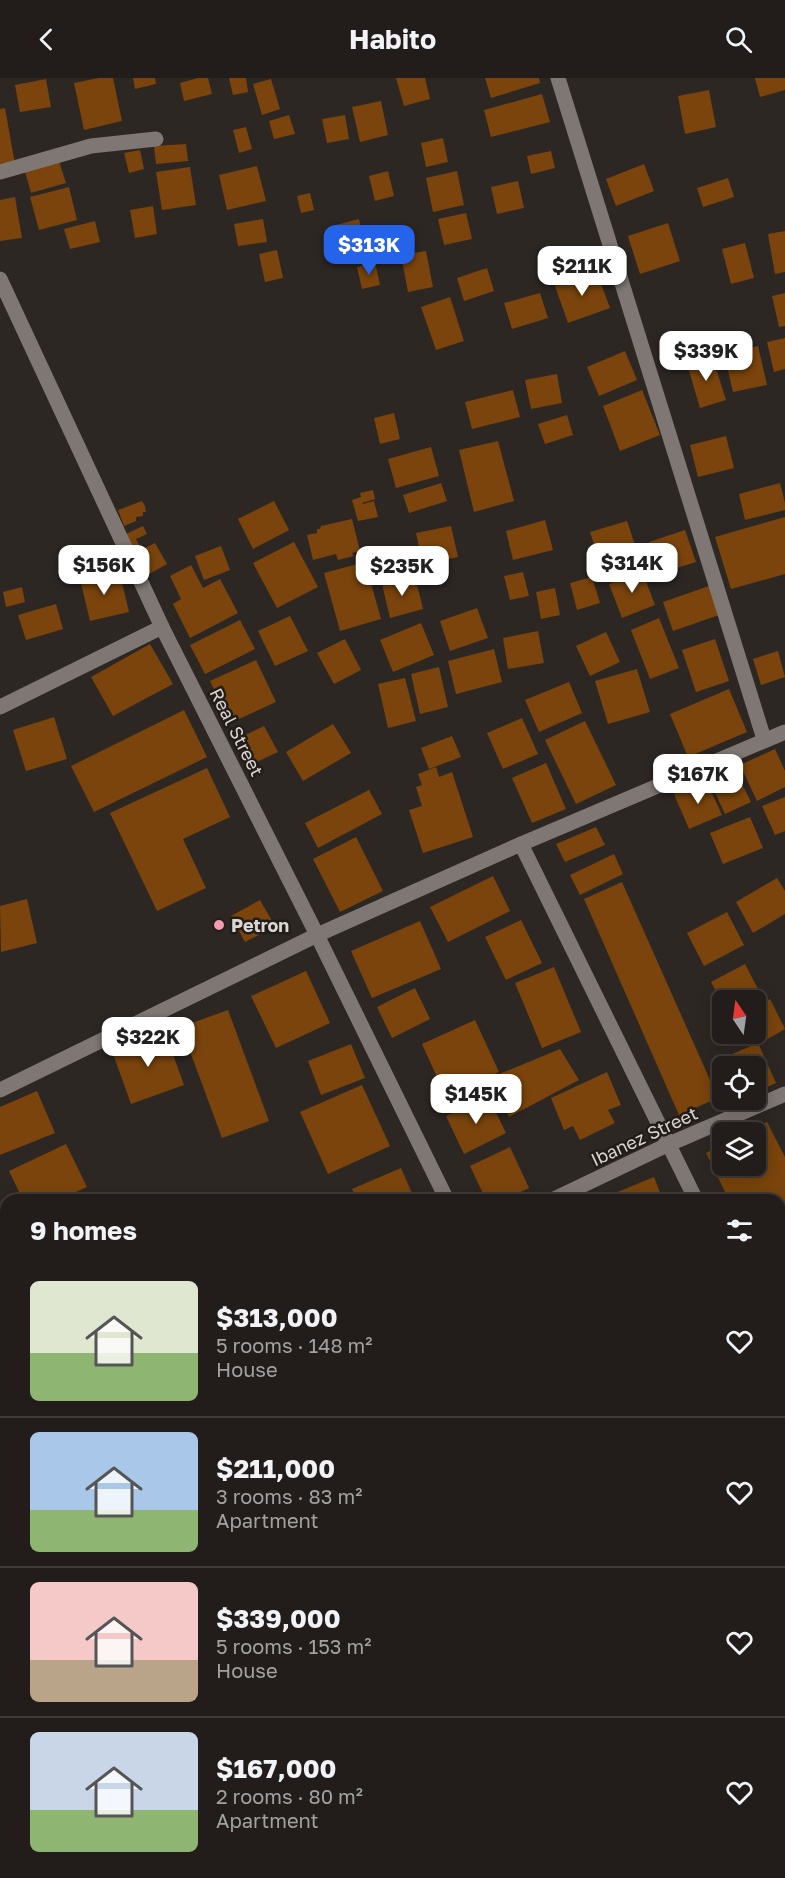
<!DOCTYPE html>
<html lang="en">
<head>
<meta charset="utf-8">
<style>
  :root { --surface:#221d1a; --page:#2e2a27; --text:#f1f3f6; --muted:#a2a2a2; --line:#3f3b39; --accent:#2563eb }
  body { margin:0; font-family:"Golos Text",sans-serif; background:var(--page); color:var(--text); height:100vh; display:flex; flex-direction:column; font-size:22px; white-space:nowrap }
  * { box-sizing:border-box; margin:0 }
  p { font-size:20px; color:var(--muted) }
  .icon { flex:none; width:33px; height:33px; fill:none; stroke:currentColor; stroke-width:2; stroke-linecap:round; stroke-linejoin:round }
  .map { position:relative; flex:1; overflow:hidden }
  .sheet { position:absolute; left:0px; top:1116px; width:786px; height:684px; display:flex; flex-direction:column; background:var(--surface); border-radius:18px 18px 0 0; box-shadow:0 3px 15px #0003,0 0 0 2px var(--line) }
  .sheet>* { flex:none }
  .needle { width:39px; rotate:347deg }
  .buttons { position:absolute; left:712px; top:912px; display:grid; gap:12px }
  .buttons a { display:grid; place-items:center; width:54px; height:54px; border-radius:9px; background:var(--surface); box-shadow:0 3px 15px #0003,0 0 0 2px var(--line); font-size:30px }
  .price { position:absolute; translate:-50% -51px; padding:0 14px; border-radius:12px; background:#fff; color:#222; font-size:20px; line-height:39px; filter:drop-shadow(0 2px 3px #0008) }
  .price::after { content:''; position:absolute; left:50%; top:36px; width:18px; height:14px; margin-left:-9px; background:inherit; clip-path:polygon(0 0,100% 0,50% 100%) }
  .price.active { background:var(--accent); color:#fff }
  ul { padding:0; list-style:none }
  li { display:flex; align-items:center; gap:18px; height:150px; padding:0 30px }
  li+li { border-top:2px solid var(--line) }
  li span { display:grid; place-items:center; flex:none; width:168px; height:120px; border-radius:9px; color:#555 }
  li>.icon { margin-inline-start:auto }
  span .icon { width:72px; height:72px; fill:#fffc; stroke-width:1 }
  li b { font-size:26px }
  h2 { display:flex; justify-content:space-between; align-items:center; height:72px; padding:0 30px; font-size:26px }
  header { display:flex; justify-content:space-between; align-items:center; height:78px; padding:0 30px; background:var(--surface); font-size:27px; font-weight:700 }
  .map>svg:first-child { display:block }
  .building { fill:#7a440c }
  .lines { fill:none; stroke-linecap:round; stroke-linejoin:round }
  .path { stroke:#75706d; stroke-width:4; stroke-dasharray:4.5 4.5; stroke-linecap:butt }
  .minor { stroke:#7f7773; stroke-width:15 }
  .tertiary { stroke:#7f7773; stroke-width:15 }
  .poi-dot { fill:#f29ab0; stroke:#231d1a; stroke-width:2 }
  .labels { text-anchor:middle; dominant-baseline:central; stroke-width:5; stroke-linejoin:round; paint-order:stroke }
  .street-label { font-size:18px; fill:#dad6d3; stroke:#231d1a }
  .poi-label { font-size:18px; font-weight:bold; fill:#dad6d3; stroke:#231d1a; text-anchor:start }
</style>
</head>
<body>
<header><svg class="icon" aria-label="back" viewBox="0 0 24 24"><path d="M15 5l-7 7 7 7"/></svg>Habito<svg class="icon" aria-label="search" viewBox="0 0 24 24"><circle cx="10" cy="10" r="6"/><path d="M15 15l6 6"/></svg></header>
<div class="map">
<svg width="785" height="1800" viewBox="0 0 785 1800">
  <rect width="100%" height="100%" fill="#2d2723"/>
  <g class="building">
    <polygon points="99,0 113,0 122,43 84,52 74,5"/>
    <polygon points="133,0 155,0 156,6 135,11"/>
    <polygon points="198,0 208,0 212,16 184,23 180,5"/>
    <polygon points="229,0 246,0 248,14 233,17"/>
    <polygon points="396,0 425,0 430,21 404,28"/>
    <polygon points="485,0 539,0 540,5 491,20"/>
    <polygon points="755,0 785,0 785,12 760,19"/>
    <polygon points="46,1 51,29 20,34 15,7"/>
    <polygon points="271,1 280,31 262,37 253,6"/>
    <polygon points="709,12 716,49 685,56 678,18"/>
    <polygon points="542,16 550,44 491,59 484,32"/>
    <polygon points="381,23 388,57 360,64 352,29"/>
    <polygon points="5,30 15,86 0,89 0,31"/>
    <polygon points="289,37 295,56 274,61 269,43"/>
    <polygon points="345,37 349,61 327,65 322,41"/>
    <polygon points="246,49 252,71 239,75 233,52"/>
    <polygon points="443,60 448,84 426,89 421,65"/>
    <polygon points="186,66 188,83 156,86 154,68"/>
    <polygon points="140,72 144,91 129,95 124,75"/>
    <polygon points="551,73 555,90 531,96 527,78"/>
    <polygon points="58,80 66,105 31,115 24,90"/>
    <polygon points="644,86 654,113 616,128 606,101"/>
    <polygon points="257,88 266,123 227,132 219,97"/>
    <polygon points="190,89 196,127 162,132 156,94"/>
    <polygon points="388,93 394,118 375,123 369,98"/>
    <polygon points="457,93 464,127 433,134 426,100"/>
    <polygon points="728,100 734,119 703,129 697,110"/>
    <polygon points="518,103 524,130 497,136 491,109"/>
    <polygon points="69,109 77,142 39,152 30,119"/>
    <polygon points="310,115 314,132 301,135 297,118"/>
    <polygon points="15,119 22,160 0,163 0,122"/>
    <polygon points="153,128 157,156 135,160 130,132"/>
    <polygon points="466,135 472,161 444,167 438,141"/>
    <polygon points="263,141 267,164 238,168 234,146"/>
    <polygon points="359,141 367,177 344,182 336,147"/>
    <polygon points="95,143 100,164 70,171 64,151"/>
    <polygon points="668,145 680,183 640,196 628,158"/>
    <polygon points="785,153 785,194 775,196 768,156"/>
    <polygon points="745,165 754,200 731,206 722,171"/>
    <polygon points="277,172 283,200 265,204 259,176"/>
    <polygon points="426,173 433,209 408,214 401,177"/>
    <polygon points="375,184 380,207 362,211 357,189"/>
    <polygon points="487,190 494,213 464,223 457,200"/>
    <polygon points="596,192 610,230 568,245 555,208"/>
    <polygon points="540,215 548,240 512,251 504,225"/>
    <polygon points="785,215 785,248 779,249 772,218"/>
    <polygon points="450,219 464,263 436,272 421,229"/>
    <polygon points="785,260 785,291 774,294 767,264"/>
    <polygon points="758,268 767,307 733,314 724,276"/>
    <polygon points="625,273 637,302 599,318 587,289"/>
    <polygon points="712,278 726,322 700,330 687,286"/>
    <polygon points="557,296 562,325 531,331 525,302"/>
    <polygon points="513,312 520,339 472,351 465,324"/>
    <polygon points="642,312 660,357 620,373 603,328"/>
    <polygon points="394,335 400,361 380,366 374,340"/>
    <polygon points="567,337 573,357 545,366 538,346"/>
    <polygon points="726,358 734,390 698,399 690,367"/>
    <polygon points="498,363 514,423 474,434 459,372"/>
    <polygon points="431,369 439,398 396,410 388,381"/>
    <polygon points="441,405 447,423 409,435 403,417"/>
    <polygon points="780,405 785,425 785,432 745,442 739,416"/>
    <polygon points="373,412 375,421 362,425 363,426 374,423 378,439 358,443 352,422 361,419 360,415"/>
    <polygon points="142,423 145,428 146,434 143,434 143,438 136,439 136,443 124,448 118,432"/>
    <polygon points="274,423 289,452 253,471 238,441"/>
    <polygon points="785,439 785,496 731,511 715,459"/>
    <polygon points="352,441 360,473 352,475 354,478 338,482 336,476 313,482 307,457 317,455 317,451 320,451 321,448"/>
    <polygon points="545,442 553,472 513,482 506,453"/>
    <polygon points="627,443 638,476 601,488 590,454"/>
    <polygon points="143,448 147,456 136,461 139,467 132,470 122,458"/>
    <polygon points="451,448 458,479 423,487 416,455"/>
    <polygon points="685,452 696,484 660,495 649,464"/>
    <polygon points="294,464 318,509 277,530 253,485"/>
    <polygon points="155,465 167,486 149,496 137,474"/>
    <polygon points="221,468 230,492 204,502 195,478"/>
    <polygon points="365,484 381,541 340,553 324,495"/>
    <polygon points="191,487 203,510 220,501 238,535 190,560 173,526 181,521 170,498"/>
    <polygon points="119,492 129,534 90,543 80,501"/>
    <polygon points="642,493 655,527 622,540 609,506"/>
    <polygon points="523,494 529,518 510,522 504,498"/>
    <polygon points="415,498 423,531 390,540 382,506"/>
    <polygon points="592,499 600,525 577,532 570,505"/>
    <polygon points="709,508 719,537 673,553 663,524"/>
    <polygon points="22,509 25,524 6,529 3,514"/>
    <polygon points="555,510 560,537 541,541 536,514"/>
    <polygon points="56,526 63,551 26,562 18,537"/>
    <polygon points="477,530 488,560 450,573 440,543"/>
    <polygon points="290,538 308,573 275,588 258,553"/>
    <polygon points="659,540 679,590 650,601 631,552"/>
    <polygon points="240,542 255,571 205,596 190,567"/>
    <polygon points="421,545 434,577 393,594 380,562"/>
    <polygon points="538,553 544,585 508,591 503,560"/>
    <polygon points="606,554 620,584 590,598 576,568"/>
    <polygon points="345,561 361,592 334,606 317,575"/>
    <polygon points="715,561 729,603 696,614 682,572"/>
    <polygon points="150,566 173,606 113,638 91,599"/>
    <polygon points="494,571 502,604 456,616 448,583"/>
    <polygon points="778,573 785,599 761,607 753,581"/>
    <polygon points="256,582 276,624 230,645 210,603"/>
    <polygon points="439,589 448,629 420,636 411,596"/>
    <polygon points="637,591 650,634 608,646 595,603"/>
    <polygon points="405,600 416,643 388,650 378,606"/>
    <polygon points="569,604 582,635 539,654 525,622"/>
    <polygon points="729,611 747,654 688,679 670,636"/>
    <polygon points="184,632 207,679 94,734 71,688"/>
    <polygon points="54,639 67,681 26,693 13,652"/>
    <polygon points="522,640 538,676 503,691 487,655"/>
    <polygon points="585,643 616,707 576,726 545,662"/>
    <polygon points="333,646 351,675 303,703 286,674"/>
    <polygon points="264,648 278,674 248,688 235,662"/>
    <polygon points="452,658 461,679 429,691 421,670"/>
    <polygon points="775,671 785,693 785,709 757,723 740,687"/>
    <polygon points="546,685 566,731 532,745 512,700"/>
    <polygon points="436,689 439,699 452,694 473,759 423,775 409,732 422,728 416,709 422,707 418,696"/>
    <polygon points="207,690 230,739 183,761 206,810 157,833 110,735"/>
    <polygon points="735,692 751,724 725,736 710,704"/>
    <polygon points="706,702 722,737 689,751 674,716"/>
    <polygon points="369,712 382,736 318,770 305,745"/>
    <polygon points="785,719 785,753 775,757 762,728"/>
    <polygon points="750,739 763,770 723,786 710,755"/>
    <polygon points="596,749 605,767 565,784 556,766"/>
    <polygon points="356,759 383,813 340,834 313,781"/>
    <polygon points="614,776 623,796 580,817 570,797"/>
    <polygon points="493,798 510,833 448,864 430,829"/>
    <polygon points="777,800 785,813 785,836 753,855 736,824"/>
    <polygon points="622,804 718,1020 679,1037 584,821"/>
    <polygon points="27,821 37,865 1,874 0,828"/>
    <polygon points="260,822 275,848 245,864 231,838"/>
    <polygon points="727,834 744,867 704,888 687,855"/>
    <polygon points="521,842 542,885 506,902 485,859"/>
    <polygon points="420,843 441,891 372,920 351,873"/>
    <polygon points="745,886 758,911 736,922 723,922 723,927 711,904"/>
    <polygon points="554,889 581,954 542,970 515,905"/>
    <polygon points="306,893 330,945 276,970 251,918"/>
    <polygon points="415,910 430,941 392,960 377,929"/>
    <polygon points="770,921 785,951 759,966 753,956 756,956 756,929"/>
    <polygon points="228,932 269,1043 222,1060 181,949"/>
    <polygon points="475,942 499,994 446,1019 422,966"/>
    <polygon points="165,954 184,1007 131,1026 112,973"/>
    <polygon points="758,965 776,1005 756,1014 756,988 727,988 723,980"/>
    <polygon points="351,966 365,1000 321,1017 308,983"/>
    <polygon points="560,971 579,1002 509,1039 492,999"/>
    <polygon points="607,994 621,1027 608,1032 615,1045 580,1062 573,1048 564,1052 551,1020"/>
    <polygon points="362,1007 390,1068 328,1096 300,1034"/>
    <polygon points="37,1013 55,1055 0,1077 0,1029"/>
    <polygon points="488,1018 506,1055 464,1076 446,1038"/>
    <polygon points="767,1044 785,1079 785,1128 780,1130 780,1122 729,1122 706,1075 723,1066 723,1088 756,1088 756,1054 746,1054"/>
    <polygon points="66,1066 87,1109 58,1122 23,1122 9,1093"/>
    <polygon points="510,1069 529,1110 504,1122 486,1122 470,1088"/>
    <polygon points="401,1090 415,1122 357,1122 352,1111"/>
    <polygon points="654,1099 663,1122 598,1122"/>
    <polygon points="785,1136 785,1237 780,1227 780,1138"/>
    <polygon points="0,1244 6,1256 6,1265 0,1268"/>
    <polygon points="6,1310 6,1341 0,1327 0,1312"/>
    <polygon points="785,1414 785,1454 780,1445 780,1417"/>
    <polygon points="0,1417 6,1431 6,1469 0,1472"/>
    <polygon points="780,1510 785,1521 785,1535 780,1538"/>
    <polygon points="6,1621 6,1677 2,1678 0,1672 0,1624"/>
    <polygon points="780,1651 785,1661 785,1676 780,1678"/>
    <polygon points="6,1773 6,1794 38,1794 40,1800 0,1800 0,1776"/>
    <polygon points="347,1794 489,1794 491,1798 487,1800 349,1800"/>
    <polygon points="509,1794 551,1794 538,1800 512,1800"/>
    <polygon points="687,1794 739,1794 742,1800 690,1800"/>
  </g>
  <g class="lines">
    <polyline class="path" points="69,1794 71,1800"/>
    <g class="minor">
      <polyline points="558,0 764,661"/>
      <polyline points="0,94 91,68 156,61"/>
      <polyline points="0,201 162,549 317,857 447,1122"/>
      <polyline points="0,629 162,549"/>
      <polyline points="521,766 696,1122"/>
      <polyline points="0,1012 317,857 521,766 785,654"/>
      <polyline points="552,1122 667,1067 785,1016"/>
      <polyline points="0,1135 6,1147"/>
      <polyline points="780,1286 785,1296"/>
      <polyline points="780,1375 785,1373"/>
      <polyline points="0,1392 6,1389"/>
      <polyline points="780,1710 785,1707"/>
      <polyline points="0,1711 6,1709"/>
      <polyline points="306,1794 309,1800"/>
    </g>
    <g class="tertiary">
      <polyline points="753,1794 756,1800"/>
      <polyline points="601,1800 613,1794"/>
    </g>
  </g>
  <circle class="poi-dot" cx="219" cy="847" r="6"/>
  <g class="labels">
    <g class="street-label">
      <text transform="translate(237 654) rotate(63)">Real Street</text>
      <text transform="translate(644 1058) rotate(-25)">Ibanez Street</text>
    </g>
    <g class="poi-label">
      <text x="231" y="847">Petron</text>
    </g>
  </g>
</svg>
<div class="buttons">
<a><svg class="needle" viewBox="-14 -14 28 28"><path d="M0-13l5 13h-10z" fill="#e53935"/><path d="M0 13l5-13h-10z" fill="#a2a2a2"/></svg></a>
<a><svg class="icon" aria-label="locate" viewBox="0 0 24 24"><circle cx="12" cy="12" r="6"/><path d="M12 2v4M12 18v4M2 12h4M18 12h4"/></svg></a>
<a><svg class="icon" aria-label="layers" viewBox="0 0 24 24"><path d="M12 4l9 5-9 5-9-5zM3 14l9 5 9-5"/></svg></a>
</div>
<b class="price active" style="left:369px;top:198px">$313K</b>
<b class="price" style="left:582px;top:219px">$211K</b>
<b class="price" style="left:706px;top:304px">$339K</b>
<b class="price" style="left:632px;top:516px">$314K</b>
<b class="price" style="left:104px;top:518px">$156K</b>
<b class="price" style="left:402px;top:519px">$235K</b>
<b class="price" style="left:698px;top:727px">$167K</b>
<b class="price" style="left:148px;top:990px">$322K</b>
<b class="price" style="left:476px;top:1047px">$145K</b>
<section class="sheet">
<h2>9 homes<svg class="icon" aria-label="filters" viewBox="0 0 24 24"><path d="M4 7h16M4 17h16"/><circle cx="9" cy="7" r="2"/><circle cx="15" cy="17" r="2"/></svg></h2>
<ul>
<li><span style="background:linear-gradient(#dfe7d0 60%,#8fb573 0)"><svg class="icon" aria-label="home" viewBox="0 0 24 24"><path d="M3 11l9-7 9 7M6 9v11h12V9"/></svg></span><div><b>$313,000</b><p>5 rooms · 148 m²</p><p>House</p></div><svg class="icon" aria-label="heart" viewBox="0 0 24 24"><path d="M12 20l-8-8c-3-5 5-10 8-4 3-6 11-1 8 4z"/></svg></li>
<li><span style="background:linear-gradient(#a9c7e8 65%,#8fb573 0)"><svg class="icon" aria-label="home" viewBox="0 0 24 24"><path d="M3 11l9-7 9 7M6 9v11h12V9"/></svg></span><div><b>$211,000</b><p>3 rooms · 83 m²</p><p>Apartment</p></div><svg class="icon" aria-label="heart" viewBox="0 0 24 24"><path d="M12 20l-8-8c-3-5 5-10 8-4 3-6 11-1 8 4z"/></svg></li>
<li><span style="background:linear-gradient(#f6c9c9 65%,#b9a48a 0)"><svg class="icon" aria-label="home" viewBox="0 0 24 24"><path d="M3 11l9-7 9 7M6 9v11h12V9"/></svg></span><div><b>$339,000</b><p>5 rooms · 153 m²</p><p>House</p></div><svg class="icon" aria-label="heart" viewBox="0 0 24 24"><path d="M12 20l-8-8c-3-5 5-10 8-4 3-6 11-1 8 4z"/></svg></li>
<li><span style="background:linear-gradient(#c9d6e8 65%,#8fb573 0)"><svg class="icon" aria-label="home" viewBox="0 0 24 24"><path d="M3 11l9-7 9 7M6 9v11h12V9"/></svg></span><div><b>$167,000</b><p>2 rooms · 80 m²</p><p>Apartment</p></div><svg class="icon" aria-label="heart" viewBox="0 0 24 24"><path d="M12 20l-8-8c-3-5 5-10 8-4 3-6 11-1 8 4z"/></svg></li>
</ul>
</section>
</div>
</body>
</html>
